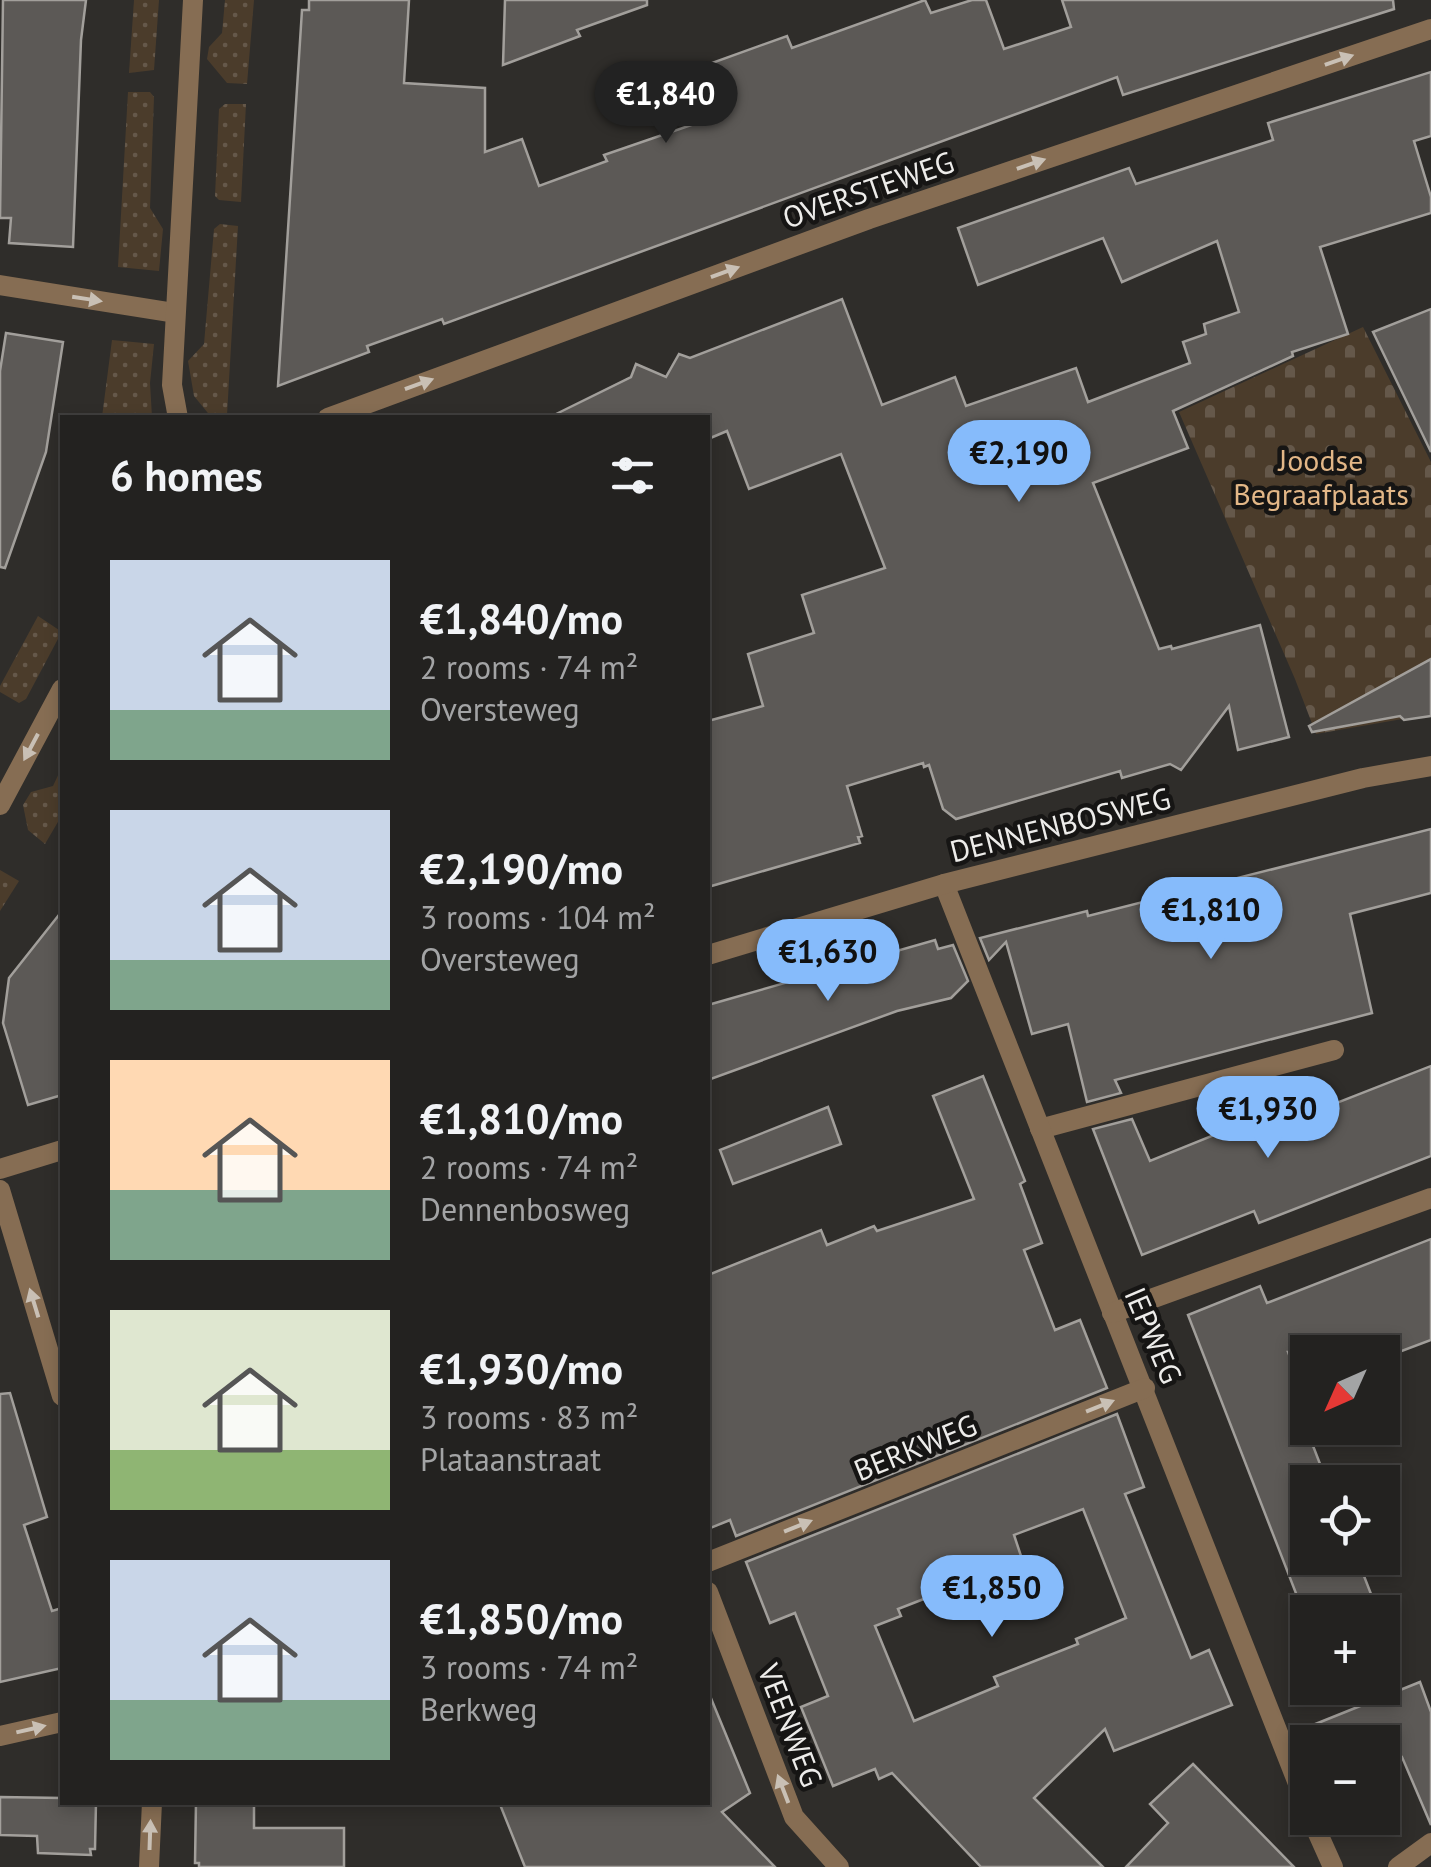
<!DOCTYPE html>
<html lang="en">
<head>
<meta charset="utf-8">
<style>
  :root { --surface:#232220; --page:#2b2a29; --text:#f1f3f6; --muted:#a3a4a5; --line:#403f3e; --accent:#86bbfb }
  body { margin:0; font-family:"PT Sans",sans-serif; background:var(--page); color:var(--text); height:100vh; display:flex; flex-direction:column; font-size:38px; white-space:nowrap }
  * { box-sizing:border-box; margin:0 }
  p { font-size:32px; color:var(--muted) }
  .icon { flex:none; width:55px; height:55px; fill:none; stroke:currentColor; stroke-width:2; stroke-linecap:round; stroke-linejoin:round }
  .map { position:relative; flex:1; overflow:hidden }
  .details { position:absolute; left:60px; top:415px; width:650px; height:1390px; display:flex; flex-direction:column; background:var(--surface); border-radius:0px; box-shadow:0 5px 15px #0003,0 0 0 2px var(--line) }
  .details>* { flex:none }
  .needle { width:65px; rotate:225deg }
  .controls { position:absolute; left:1290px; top:1335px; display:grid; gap:20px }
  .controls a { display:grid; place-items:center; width:110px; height:110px; border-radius:0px; background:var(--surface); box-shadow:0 5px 15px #0003,0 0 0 2px var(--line); font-size:50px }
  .price { position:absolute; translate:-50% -85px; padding:0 22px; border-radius:35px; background:var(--accent); color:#111; font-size:32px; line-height:65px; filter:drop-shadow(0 2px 5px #0008) }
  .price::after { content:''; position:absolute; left:50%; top:60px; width:30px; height:22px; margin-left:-15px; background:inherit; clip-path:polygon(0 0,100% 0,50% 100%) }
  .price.on { background:#222; color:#fff }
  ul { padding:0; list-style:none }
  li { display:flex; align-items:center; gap:30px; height:250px; padding:0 50px }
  li span { display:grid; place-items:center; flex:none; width:280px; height:200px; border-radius:0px; color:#555 }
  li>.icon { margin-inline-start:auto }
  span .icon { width:120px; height:120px; fill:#fffc; stroke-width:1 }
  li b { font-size:42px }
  h2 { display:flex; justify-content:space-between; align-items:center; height:120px; padding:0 50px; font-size:42px }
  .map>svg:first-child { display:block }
  .green { fill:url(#green-dots) }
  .cemetery { fill:url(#cemetery-stones) }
  .building { fill:#5c5956; stroke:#a29f9b; stroke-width:2.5; fill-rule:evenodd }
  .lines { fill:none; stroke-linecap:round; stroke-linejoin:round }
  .service { stroke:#866d53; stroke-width:20 }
  .minor { stroke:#866d53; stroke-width:20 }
  .tertiary { stroke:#866d53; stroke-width:20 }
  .oneway { fill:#c9c0b5 }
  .labels { text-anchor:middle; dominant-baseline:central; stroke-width:9; stroke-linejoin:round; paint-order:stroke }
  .street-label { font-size:30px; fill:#edecea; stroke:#161514 }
  .park-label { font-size:30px; fill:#e3b787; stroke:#161514 }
</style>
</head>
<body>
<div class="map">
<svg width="1431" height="1867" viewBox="0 0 1431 1867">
  <defs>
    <pattern id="green-dots" width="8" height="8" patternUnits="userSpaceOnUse" patternTransform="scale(2.5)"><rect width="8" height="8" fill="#4b3c2b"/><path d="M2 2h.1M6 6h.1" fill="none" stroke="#65584a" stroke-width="1.8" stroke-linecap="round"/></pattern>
    <pattern id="cemetery-stones" width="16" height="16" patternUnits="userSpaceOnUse" patternTransform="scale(2.5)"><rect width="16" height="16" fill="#4b3c2b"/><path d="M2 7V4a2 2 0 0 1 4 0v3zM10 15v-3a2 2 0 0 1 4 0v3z" fill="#65584a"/></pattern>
  </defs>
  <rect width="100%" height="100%" fill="#2f2d2a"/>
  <g class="green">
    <polygon points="134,0 159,0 154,70 129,73"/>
    <polygon points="225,0 254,0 247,84 227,83 207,59 209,47 222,33"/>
    <polygon points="128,92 150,92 154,97 150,208 163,229 159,271 118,267"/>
    <polygon points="225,104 246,104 241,202 219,200 215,196 219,109"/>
    <polygon points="220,224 238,226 227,415 212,418 194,396 188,361 204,344 214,229"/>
    <polygon points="112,340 154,344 150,383 152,417 102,417"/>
    <polygon points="38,616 59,630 59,637 26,699 19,703 0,692 0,686"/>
    <polygon points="62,767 62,815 45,844 28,830 23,805 31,792 53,786"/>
    <polygon points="0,870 19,881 0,911"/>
  </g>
  <polygon class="cemetery" points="1363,327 1431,462 1431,714 1316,734 1295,679 1179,412"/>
  <g class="building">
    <polygon points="3,0 86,0 81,40 73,247 9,243 11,218 0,218"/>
    <polygon points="309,0 409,0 404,83 485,88 485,152 522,139 539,186 607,161 604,155 706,120 687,72 787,36 792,48 925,0 931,13 972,0 986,0 1004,49 1071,27 1062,0 1393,0 1394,9 1123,95 1117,77 444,324 442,319 367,346 369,352 278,386 302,10 309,10"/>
    <polygon points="505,0 647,0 647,5 577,30 580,36 503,65"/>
    <polygon points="1431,72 1431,136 1414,141 1431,197 1431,213 1320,247 1348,334 1292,352 1293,356 1173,411 1188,448 1093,483 1159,649 1171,646 1172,649 1260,625 1289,737 1238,750 1229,706 1181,770 1170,764 1122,778 1120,771 956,819 943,809 929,765 924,767 923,763 847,786 862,836 858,837 860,843 708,887 708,721 763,706 748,654 814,633 802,595 885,568 841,454 749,489 727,431 708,439 708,418 548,418 631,377 636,364 666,377 679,354 690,358 842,299 882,405 955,377 966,406 1076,368 1088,402 1190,363 1183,342 1206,334 1204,324 1239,312 1217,241 1122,282 1103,238 978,285 958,228 1129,168 1136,184 1273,140 1268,123"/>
    <polygon points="1431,309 1431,452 1373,332"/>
    <polygon points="6,333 63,342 46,452 5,568 0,567 0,371"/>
    <polygon points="1431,659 1431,716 1404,720 1400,716 1312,732 1309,726"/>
    <polygon points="1431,829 1431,893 1350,914 1372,1013 1115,1080 1121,1093 1087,1102 1068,1024 1032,1034 1006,942 989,960 980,938 1087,911 1088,916"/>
    <polygon points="62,911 62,1095 28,1105 3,1023 9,978"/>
    <polygon points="935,940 938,949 953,945 968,981 951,998 897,1011 708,1080 708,1005"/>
    <polygon points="1431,1066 1431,1156 1259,1223 1254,1211 1142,1255 1093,1129 1132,1119 1150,1161 1318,1093 1324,1108"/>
    <polygon points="983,1076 1025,1181 1020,1184 1042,1243 1024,1250 1055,1330 1080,1320 1107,1388 736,1536 730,1520 708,1529 708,1275 821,1230 827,1245 874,1226 877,1231 974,1199 933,1096"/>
    <polygon points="828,1107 841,1144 733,1184 720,1150"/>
    <polygon points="1431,1239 1431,1340 1399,1352 1288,1352 1303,1391 1293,1394 1327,1482 1308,1482 1308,1558 1357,1558 1378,1612 1304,1614 1188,1315 1260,1286 1267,1303"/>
    <polygon points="10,1393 47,1517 24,1525 52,1611 62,1608 62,1668 0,1682 0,1394"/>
    <path d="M1117,1414L1144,1487L1125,1494L1191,1658L1209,1650L1232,1705L1114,1751L1105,1729L1034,1798L1103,1867H981L892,1773L879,1779L875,1769L833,1786L801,1707L828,1696L795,1613L770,1623L746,1562ZM1083,1509L1126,1618L1076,1639L1078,1644L994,1677L998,1686L914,1721L875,1626L901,1616L898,1609L934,1595L969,1582L972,1588L1025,1568L1014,1535Z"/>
    <polygon points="1420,1682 1431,1712 1431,1825 1402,1757 1382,1765 1382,1742 1297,1742 1293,1733"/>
    <polygon points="708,1691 750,1793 722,1812 775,1867 525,1867 499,1802 708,1802"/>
    <polygon points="1193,1764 1294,1867 1126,1867 1168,1823 1150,1804"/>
    <polygon points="0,1797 62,1798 62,1802 96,1802 95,1849 90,1849 91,1855 38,1853 37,1836 0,1835"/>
    <polygon points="196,1802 254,1802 254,1828 344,1828 344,1867 199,1867 199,1863 195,1863"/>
  </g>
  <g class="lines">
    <polyline class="service" points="1040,1129 1334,1050"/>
    <g class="minor">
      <polyline points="0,285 175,313"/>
      <polyline points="178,418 172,385 193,0"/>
      <polyline points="328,418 869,219 1431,29"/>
      <polyline points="0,805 62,689"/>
      <polyline points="944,884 1308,1809"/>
      <polyline points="708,955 944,884 1363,778 1431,766"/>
      <polyline points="0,1169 62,1150"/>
      <polyline points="0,1190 62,1396"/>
      <polyline points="1112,1313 1431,1198"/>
      <polyline points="708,1562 1145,1388"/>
      <polyline points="708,1592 794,1817 839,1867"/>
      <polyline points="0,1736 62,1722"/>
      <polyline points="1311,1818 1333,1867"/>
      <polyline points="149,1867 152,1802"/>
    </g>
    <polyline class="tertiary" points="1398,1867 1431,1843"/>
  </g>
  <defs><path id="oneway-solid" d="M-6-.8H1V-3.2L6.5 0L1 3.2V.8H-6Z" transform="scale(2.5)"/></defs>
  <g class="oneway">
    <use href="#oneway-solid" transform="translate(1339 60) rotate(-19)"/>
    <use href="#oneway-solid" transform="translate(1031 164) rotate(-19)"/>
    <use href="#oneway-solid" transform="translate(725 272) rotate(-20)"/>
    <use href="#oneway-solid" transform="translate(87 299) rotate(9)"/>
    <use href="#oneway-solid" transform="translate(419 384) rotate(-20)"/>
    <use href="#oneway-solid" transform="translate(31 747) rotate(118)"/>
    <use href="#oneway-solid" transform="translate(34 1303) rotate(-107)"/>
    <use href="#oneway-solid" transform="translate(1100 1406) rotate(-22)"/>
    <use href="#oneway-solid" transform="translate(798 1526) rotate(-22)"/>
    <use href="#oneway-solid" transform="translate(31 1729) rotate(-13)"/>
    <use href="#oneway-solid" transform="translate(783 1789) rotate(-111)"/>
    <use href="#oneway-solid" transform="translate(150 1835) rotate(-88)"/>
  </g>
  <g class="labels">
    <g class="street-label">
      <text transform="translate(868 189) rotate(-19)">OVERSTEWEG</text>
      <text transform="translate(1060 824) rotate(-14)">DENNENBOSWEG</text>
      <text transform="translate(1154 1335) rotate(67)">IEPWEG</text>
      <text transform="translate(915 1447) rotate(-22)">BERKWEG</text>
      <text transform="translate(791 1725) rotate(69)">VEENWEG</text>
    </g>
    <g class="park-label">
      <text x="1321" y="459">Joodse<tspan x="1321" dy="34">Begraafplaats</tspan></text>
    </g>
  </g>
</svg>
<div class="controls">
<a><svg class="needle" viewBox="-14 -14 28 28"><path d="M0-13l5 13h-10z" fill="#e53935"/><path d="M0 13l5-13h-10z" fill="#a3a4a5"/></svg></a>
<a><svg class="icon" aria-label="locate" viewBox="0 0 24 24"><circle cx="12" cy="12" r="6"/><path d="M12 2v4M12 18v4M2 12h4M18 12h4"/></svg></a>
<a>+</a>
<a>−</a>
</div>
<b class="price on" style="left:666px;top:146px">€1,840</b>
<b class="price" style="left:1019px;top:505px">€2,190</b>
<b class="price" style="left:1211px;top:962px">€1,810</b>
<b class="price" style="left:828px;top:1004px">€1,630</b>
<b class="price" style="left:1268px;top:1161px">€1,930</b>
<b class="price" style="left:992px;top:1640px">€1,850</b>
<section class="details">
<h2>6 homes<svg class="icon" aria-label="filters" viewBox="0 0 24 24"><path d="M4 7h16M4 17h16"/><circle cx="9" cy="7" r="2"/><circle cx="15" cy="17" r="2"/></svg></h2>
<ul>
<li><span style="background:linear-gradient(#c9d6e8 75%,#7fa58c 0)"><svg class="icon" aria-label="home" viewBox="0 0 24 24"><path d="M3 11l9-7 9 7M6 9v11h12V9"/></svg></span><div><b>€1,840/mo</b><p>2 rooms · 74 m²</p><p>Oversteweg</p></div></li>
<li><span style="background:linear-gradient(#c9d6e8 75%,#7fa58c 0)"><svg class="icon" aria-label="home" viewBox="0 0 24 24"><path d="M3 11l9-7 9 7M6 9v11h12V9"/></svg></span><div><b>€2,190/mo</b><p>3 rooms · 104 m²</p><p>Oversteweg</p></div></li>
<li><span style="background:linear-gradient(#ffd9b3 65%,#7fa58c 0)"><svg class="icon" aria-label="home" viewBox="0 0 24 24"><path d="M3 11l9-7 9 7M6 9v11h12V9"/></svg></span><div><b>€1,810/mo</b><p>2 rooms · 74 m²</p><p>Dennenbosweg</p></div></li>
<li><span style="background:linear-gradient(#dfe7d0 70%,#8fb573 0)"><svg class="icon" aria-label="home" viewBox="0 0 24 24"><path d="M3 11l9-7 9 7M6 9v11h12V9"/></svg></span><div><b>€1,930/mo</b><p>3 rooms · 83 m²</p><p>Plataanstraat</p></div></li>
<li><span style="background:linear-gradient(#c9d6e8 70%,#7fa58c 0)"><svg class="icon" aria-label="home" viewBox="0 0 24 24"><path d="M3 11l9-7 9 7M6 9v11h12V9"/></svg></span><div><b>€1,850/mo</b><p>3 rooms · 74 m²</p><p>Berkweg</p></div></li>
</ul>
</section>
</div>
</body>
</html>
